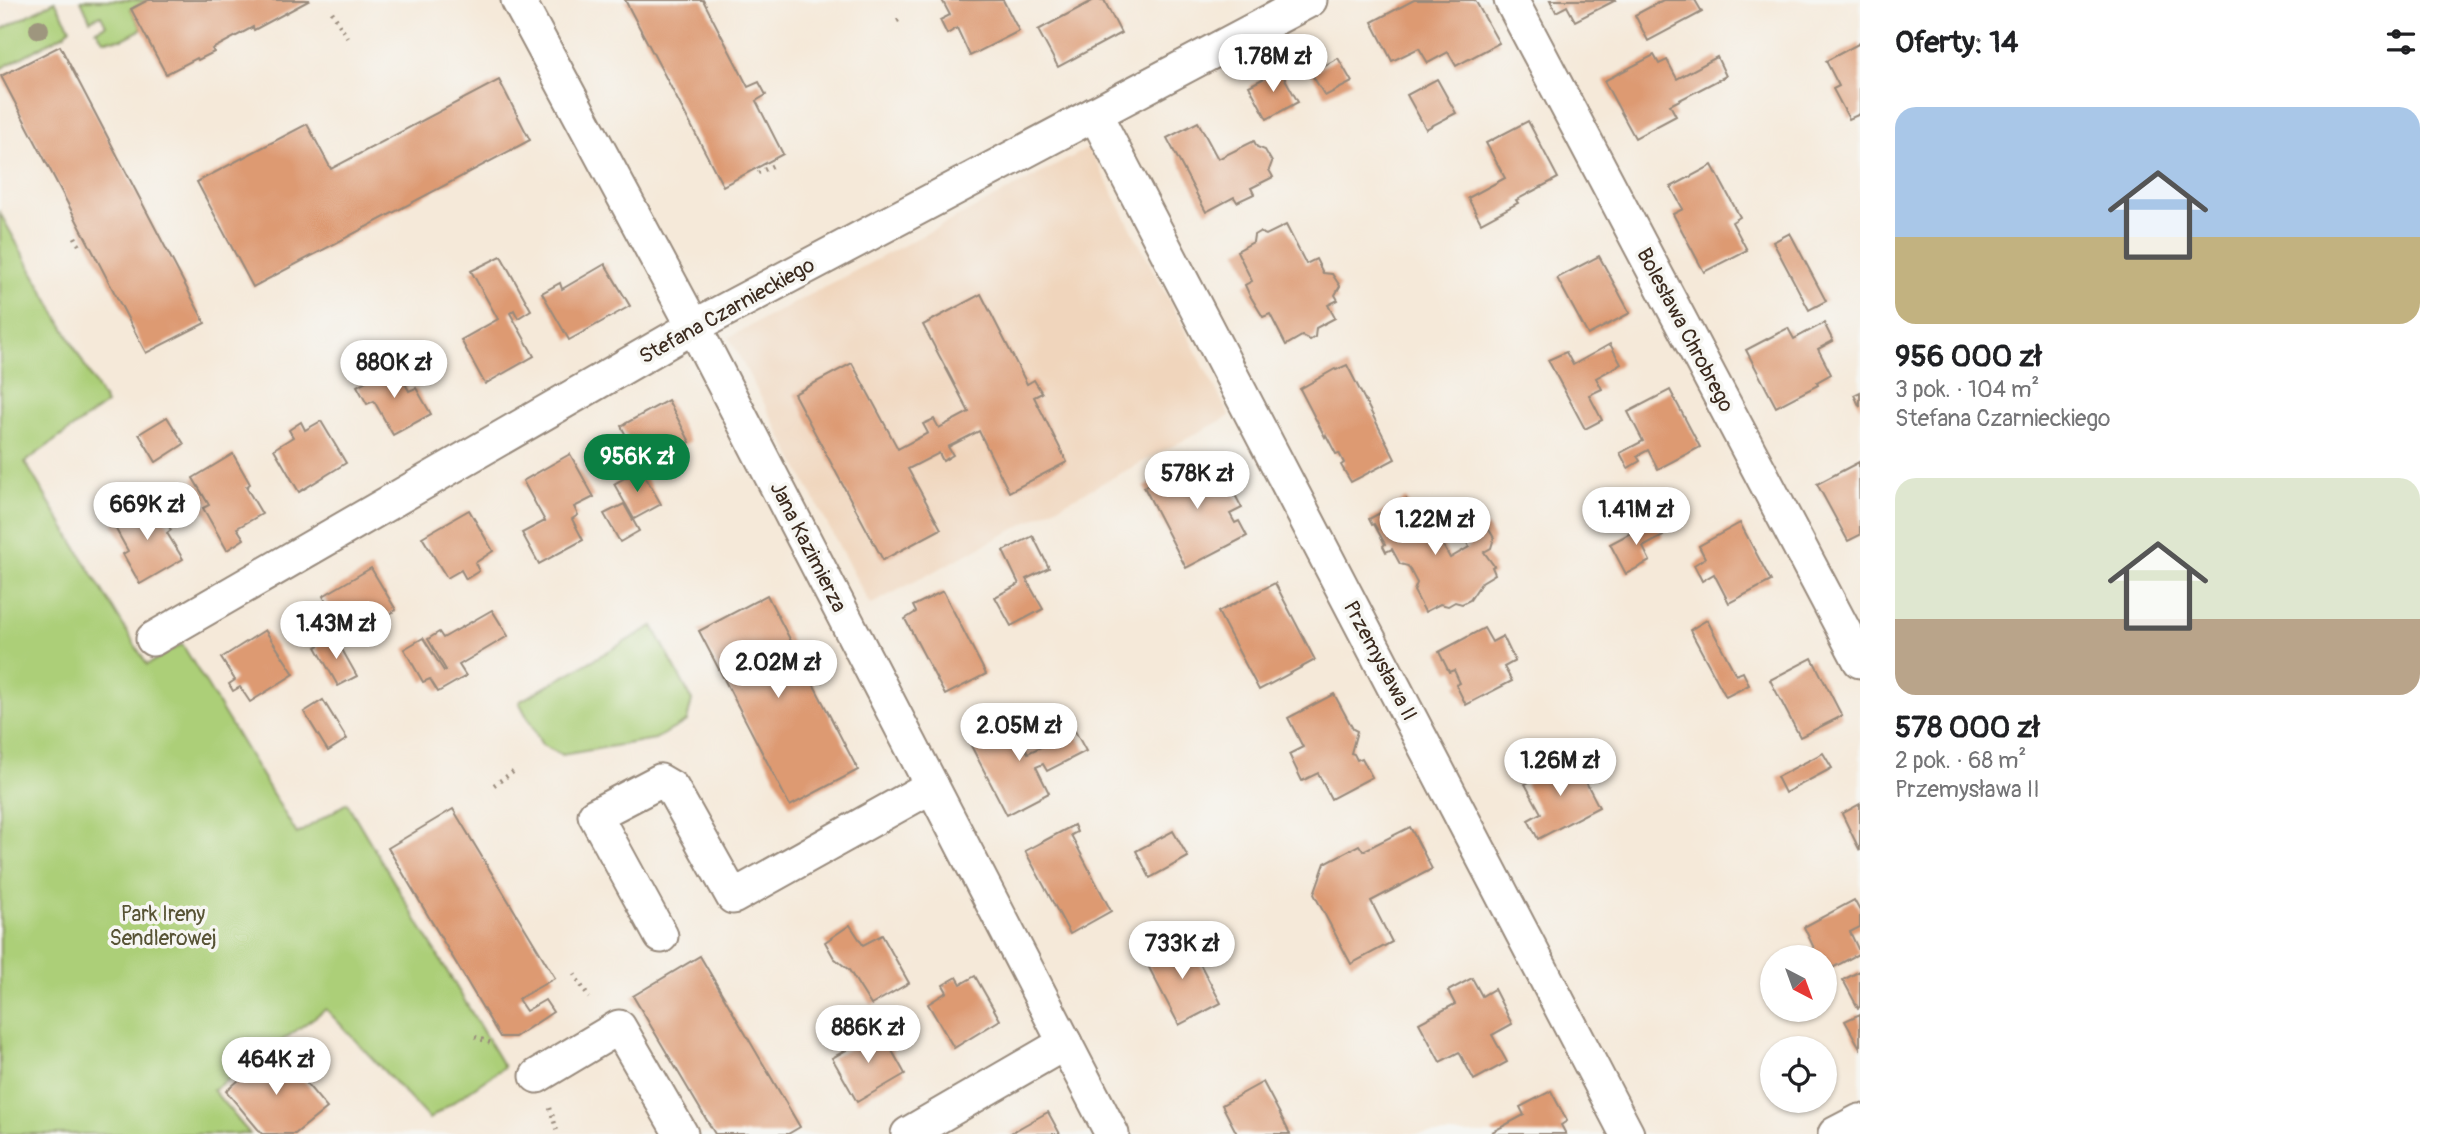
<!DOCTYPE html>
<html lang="pl">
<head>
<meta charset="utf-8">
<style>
  :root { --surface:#fff; --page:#f6f6f6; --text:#202124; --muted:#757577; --accent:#0b8043 }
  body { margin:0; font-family:Pangolin,sans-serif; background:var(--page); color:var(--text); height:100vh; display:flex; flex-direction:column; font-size:26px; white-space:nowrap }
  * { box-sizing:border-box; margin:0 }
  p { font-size:23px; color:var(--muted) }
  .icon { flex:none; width:38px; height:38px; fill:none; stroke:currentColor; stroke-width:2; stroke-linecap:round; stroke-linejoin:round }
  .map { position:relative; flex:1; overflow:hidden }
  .sheet { display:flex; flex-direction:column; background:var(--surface); width:595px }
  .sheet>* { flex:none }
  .needle { width:46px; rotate:139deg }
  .tools { position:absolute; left:1760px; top:945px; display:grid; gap:14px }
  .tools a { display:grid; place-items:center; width:77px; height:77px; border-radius:50%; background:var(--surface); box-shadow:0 2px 5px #0004; font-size:35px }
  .price { position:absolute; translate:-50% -60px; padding:0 16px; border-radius:24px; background:#fff; color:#222; font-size:23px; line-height:46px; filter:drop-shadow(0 2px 4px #0008) }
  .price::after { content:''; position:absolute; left:50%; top:42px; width:21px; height:16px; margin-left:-10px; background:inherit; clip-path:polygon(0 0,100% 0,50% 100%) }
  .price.active { background:var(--accent); color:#fff }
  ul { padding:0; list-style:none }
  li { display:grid; align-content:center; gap:14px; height:371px; padding:0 35px }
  li span { display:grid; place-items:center; height:217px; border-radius:21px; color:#555 }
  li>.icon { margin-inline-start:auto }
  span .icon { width:126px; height:126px; fill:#fffc; stroke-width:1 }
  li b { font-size:30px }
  h2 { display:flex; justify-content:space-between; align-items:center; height:84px; padding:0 35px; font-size:30px }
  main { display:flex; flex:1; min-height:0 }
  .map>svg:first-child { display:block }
  .built { fill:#f0d5bc }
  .green { fill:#accf78; stroke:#747c4b; stroke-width:2 }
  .building { fill:#dd9a72 }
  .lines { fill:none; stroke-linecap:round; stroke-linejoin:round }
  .minor-casing { stroke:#988a7c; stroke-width:37 }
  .path { stroke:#988a7c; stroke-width:4.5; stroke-dasharray:2 5; stroke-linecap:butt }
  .minor { stroke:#fff; stroke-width:33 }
  .tree { fill:#9e967e }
  .labels { text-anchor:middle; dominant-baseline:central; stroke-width:7; stroke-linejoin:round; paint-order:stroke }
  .street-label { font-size:21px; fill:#3b2a1e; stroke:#f6f6f2 }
  .park-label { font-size:21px; fill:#575334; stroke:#f6f6f2 }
</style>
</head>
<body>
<main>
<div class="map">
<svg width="1860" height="1134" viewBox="0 0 1860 1134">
  <rect width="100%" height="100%" fill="#f6f6f2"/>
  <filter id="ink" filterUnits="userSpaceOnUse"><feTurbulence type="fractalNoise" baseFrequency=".0143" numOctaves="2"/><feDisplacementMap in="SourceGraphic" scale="14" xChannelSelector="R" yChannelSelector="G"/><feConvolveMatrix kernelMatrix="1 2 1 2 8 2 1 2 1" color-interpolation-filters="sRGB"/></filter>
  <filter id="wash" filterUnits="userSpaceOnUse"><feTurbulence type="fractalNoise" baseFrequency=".00686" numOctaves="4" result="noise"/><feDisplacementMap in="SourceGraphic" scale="28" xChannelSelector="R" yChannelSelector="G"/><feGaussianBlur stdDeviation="1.57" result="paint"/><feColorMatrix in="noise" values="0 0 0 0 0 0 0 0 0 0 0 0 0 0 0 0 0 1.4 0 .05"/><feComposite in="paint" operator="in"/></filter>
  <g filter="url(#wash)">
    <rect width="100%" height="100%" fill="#f5e9d9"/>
    <polygon class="built" points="1089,148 1230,416 870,605 729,337"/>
    <g class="green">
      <polygon points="81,0 148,0 131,9 142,29 123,39 103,40 96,30 106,25 101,15 90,20"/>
      <polygon points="55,1 70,28 65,34 0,69 0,30"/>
      <polygon points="0,213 106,404 25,462 147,665 182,644 297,834 347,803 504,1067 429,1119 326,1009 213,1090 250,1134 0,1134"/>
      <polygon points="653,626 692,700 687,721 655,739 562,755 542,745 519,702"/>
    </g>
    <g id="blocks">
      <g class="building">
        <polygon points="148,0 310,0 254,30 253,27 212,49 214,52 198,60 197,58 166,74 131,9"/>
        <polygon points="625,0 703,0 748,87 759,82 766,95 756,101 783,154 723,186"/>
        <polygon points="942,0 1003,0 1019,31 970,56 957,28 947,34 940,20 950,15"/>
        <polygon points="1094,0 1104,0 1121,33 1058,67 1038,30"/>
        <polygon points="1414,0 1475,0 1499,43 1456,66 1448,52 1428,63 1419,48 1392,61 1372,22"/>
        <polygon points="1550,0 1616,0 1575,21 1567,6 1556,12"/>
        <polygon points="1663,0 1695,0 1702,12 1648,41 1635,15"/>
        <polygon points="1860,43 1860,114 1849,119 1833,89 1839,86 1826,61"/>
        <polygon points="60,46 205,323 146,353 1,76"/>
        <polygon points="1654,55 1659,64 1667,60 1677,79 1717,57 1726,76 1670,105 1676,116 1635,138 1604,81"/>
        <polygon points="1338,58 1352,82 1325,96 1311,73"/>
        <polygon points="1280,70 1298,102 1267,119 1249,86"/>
        <polygon points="1437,79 1456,113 1426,129 1407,95"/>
        <polygon points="499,80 530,140 253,287 197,182 307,124 331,169"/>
        <polygon points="1528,121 1558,178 1516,200 1518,203 1481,223 1468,198 1505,178 1486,143"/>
        <polygon points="1198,122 1218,159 1254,141 1257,147 1265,150 1272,162 1269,170 1273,177 1251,188 1254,194 1237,202 1234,197 1206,212 1167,138"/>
        <polygon points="1712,165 1740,217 1732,222 1747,250 1704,272 1673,214 1683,209 1671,187"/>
        <polygon points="1286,225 1306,264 1316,259 1323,273 1332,274 1340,286 1335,295 1338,300 1328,305 1335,318 1316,328 1315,337 1310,340 1302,336 1286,345 1270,314 1263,317 1249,294 1245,285 1252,281 1237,251 1253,242 1254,235 1259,232 1266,235"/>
        <polygon points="1790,233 1826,301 1809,310 1773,242"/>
        <polygon points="501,256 531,310 518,318 514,310 510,313 534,356 485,384 461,340 498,319 471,271"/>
        <polygon points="1599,256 1630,313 1588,335 1557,278"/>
        <polygon points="605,264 630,306 569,340 542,293 560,283 562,289"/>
        <polygon points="981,294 1027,384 1034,380 1042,393 1034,397 1067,462 1009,492 979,431 948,447 953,455 943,461 939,453 908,469 941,529 883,560 794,394 852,363 898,449 928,433 923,424 934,419 939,428 969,412 923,325"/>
        <polygon points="1824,323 1833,341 1818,349 1831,374 1817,382 1818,385 1776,407 1746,350 1788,328 1794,339"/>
        <polygon points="1610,344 1621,364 1596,378 1602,389 1589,395 1602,420 1585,429 1548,360 1566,352 1573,365"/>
        <polygon points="395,365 409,391 416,388 431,414 393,435 374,401 367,404 357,386"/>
        <polygon points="1347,365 1395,459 1351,482 1341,465 1344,463 1339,453 1336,454 1326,435 1325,437 1300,389 1335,369 1336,370"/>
        <polygon points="1670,390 1700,447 1658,469 1648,450 1637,456 1640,461 1628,468 1620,453 1643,441 1628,412"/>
        <polygon points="1860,392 1860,407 1854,395"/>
        <polygon points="668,400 690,442 643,468 621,426"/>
        <polygon points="167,417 184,444 156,462 139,434"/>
        <polygon points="321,421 346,463 299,492 274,449 293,437 289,430 301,422 305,430"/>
        <polygon points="233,454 250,484 246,487 262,514 237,528 244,539 227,550 203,508 209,505 193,478"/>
        <polygon points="570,454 594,497 574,507 578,515 572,519 583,540 539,564 522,533 545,521 523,481"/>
        <polygon points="1206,455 1214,472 1210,474 1214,482 1225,476 1242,508 1230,514 1235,523 1239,521 1247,536 1186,568 1144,487"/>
        <polygon points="1859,462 1860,535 1848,541 1817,484"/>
        <polygon points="641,469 661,504 634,519 614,484"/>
        <polygon points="1406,499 1421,528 1431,523 1450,558 1469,547 1466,540 1469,530 1478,525 1488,528 1494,538 1491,548 1484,552 1494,566 1492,567 1495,574 1482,582 1470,600 1462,604 1455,602 1448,606 1440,604 1425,612 1414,591 1417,583 1408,566 1400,564 1392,549 1386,552 1383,546 1385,544 1374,524 1372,525 1369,519"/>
        <polygon points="153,500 171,530 167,533 183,559 140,584 123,554 128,551 113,524"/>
        <polygon points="624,504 639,531 620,542 604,514"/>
        <polygon points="469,510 493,551 475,563 479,571 466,579 461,570 447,578 422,537"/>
        <polygon points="1655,520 1663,536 1643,547 1650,561 1626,574 1610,544"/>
        <polygon points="1740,523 1771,581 1729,603 1714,574 1702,581 1694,565 1705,558 1699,546"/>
        <polygon points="1033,536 1049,568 1026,579 1043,609 1011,626 995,597 1019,584 1003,551"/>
        <polygon points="371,568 396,610 377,622 381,629 367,637 362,630 348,638 323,596"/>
        <polygon points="1275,583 1315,660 1259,690 1218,612"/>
        <polygon points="943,591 986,674 945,695 905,619 916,612 913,606"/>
        <polygon points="767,595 858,770 790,806 699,631"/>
        <polygon points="492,610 508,636 459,665 466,676 438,692 430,679 423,682 404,649 423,638 444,671 446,670 428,639 439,632 443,638"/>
        <polygon points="1707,620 1736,675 1743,672 1749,685 1726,697 1690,630"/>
        <polygon points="1484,628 1492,642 1503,636 1515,661 1504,667 1512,681 1466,705 1456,685 1460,683 1454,670 1449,672 1439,652"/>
        <polygon points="265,630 294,674 250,702 240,687 233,691 229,684 235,680 221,658"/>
        <polygon points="335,637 357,676 338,686 316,647"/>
        <polygon points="1812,658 1842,716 1800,737 1770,680"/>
        <polygon points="1334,694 1353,729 1357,731 1351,753 1354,754 1357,760 1362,758 1372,777 1331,799 1318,773 1302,781 1289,754 1303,747 1288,718"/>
        <polygon points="323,700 347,739 328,751 304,712"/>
        <polygon points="1008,716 1028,753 1075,731 1086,751 1047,771 1043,764 1036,767 1049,793 1007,815 967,738"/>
        <polygon points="1823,753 1832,768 1785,793 1777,777"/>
        <polygon points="1574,759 1599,807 1538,839 1528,820 1541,813 1525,784"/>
        <polygon points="1860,804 1860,851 1842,814"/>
        <polygon points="453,809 555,978 518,999 526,1011 545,1000 553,1012 515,1037 500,1037 388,848"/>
        <polygon points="1074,825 1077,832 1071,835 1111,911 1070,934 1025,851"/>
        <polygon points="1410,827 1432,869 1371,901 1392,942 1351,964 1314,894 1325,863 1359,845 1363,851"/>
        <polygon points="1173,831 1188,857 1150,878 1136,851"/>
        <polygon points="1854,900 1860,911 1860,927 1850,932 1860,953 1825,972 1825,957 1797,957 1814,948 1804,927"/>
        <polygon points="850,925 863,945 882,935 909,983 871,1005 849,970 834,958 825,942"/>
        <polygon points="1185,936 1221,1003 1179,1025 1144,958"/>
        <polygon points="700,956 800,1127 788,1134 715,1134 633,996"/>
        <polygon points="1860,971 1860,1007 1858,1008 1843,980"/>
        <polygon points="975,976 1000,1020 954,1048 928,1004 947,992 943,985 957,977 961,984"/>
        <polygon points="1472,978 1482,996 1494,989 1512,1024 1492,1035 1507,1062 1474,1080 1459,1052 1440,1062 1419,1023 1455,1004 1448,991"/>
        <polygon points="1860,1014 1860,1048 1845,1021"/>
        <polygon points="861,1031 865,1039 881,1031 905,1074 857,1102 832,1058 852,1047 847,1039"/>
        <polygon points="277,1048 327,1108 295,1134 262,1134 226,1091"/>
        <polygon points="1263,1082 1281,1116 1290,1134 1237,1134 1222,1105"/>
        <polygon points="1551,1091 1567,1121 1561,1125 1566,1134 1494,1134 1492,1132 1524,1115 1520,1107"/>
        <polygon points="1048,1112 1060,1134 1009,1134"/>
      </g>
    </g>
  </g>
  <g filter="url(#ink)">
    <use href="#blocks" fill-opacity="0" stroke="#988a7c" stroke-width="2"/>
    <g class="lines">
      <defs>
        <g id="minor">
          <polyline points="518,0 703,344 1112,1134"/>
          <polyline points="1511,0 1860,661"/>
          <polyline points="1095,114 1627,1134"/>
          <polyline points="153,639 693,327 1310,0"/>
          <polyline points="661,936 595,815 660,781 672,788 733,897 932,786"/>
          <polyline points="537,1076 619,1027 681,1134"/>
          <polyline points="908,1134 1065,1043"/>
          <polyline points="1835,1134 1860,1121"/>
        </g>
      </defs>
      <use href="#minor" class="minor-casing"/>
      <g class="path">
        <polyline points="332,12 348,39"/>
        <polyline points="897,21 903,18"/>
        <polyline points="758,173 776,164"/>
        <polyline points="75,237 80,247"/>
        <polyline points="494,785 513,772"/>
        <polyline points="574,974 589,998"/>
        <polyline points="475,1037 491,1043"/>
        <polyline points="550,1108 558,1134"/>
      </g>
      <use href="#minor" class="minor"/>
    </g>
    <circle class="tree" cx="39" cy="29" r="10"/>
  </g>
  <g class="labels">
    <g class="street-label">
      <text transform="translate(727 311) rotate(-29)">Stefana Czarnieckiego</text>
      <text transform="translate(1685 330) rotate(62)">Bolesława Chrobrego</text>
      <text transform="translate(808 547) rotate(63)">Jana Kazimierza</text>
      <text transform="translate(1380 661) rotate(62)">Przemysława II</text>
    </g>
    <g class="park-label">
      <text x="163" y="914">Park Ireny<tspan x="163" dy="24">Sendlerowej</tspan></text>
    </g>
  </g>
</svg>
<div class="tools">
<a><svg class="needle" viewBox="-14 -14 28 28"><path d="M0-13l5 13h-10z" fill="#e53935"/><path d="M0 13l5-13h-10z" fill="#757577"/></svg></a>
<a><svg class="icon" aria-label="locate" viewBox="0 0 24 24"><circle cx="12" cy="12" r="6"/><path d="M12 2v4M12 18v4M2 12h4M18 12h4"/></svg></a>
</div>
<b class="price" style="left:1273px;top:94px">1.78M zł</b>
<b class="price" style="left:394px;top:400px">880K zł</b>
<b class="price active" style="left:637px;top:494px">956K zł</b>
<b class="price" style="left:1197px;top:511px">578K zł</b>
<b class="price" style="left:147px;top:542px">669K zł</b>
<b class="price" style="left:1636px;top:547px">1.41M zł</b>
<b class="price" style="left:1435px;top:557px">1.22M zł</b>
<b class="price" style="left:336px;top:661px">1.43M zł</b>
<b class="price" style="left:778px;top:700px">2.02M zł</b>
<b class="price" style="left:1019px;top:763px">2.05M zł</b>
<b class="price" style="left:1560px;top:798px">1.26M zł</b>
<b class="price" style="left:1182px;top:981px">733K zł</b>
<b class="price" style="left:868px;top:1065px">886K zł</b>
<b class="price" style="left:276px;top:1097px">464K zł</b>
</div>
<section class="sheet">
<h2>Oferty: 14<svg class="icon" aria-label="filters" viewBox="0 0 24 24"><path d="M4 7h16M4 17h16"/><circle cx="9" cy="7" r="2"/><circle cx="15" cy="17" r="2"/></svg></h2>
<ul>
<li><span style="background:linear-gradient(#a9c7e8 60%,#c2b280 0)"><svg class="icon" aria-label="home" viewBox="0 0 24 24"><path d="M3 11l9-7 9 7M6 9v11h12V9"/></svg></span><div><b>956 000 zł</b><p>3 pok. · 104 m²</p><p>Stefana Czarnieckiego</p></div></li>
<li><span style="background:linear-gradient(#dfe7d0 65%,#b9a48a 0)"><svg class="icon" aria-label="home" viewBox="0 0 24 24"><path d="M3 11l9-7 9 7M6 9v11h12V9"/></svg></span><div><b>578 000 zł</b><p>2 pok. · 68 m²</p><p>Przemysława II</p></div></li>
</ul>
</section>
</main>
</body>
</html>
